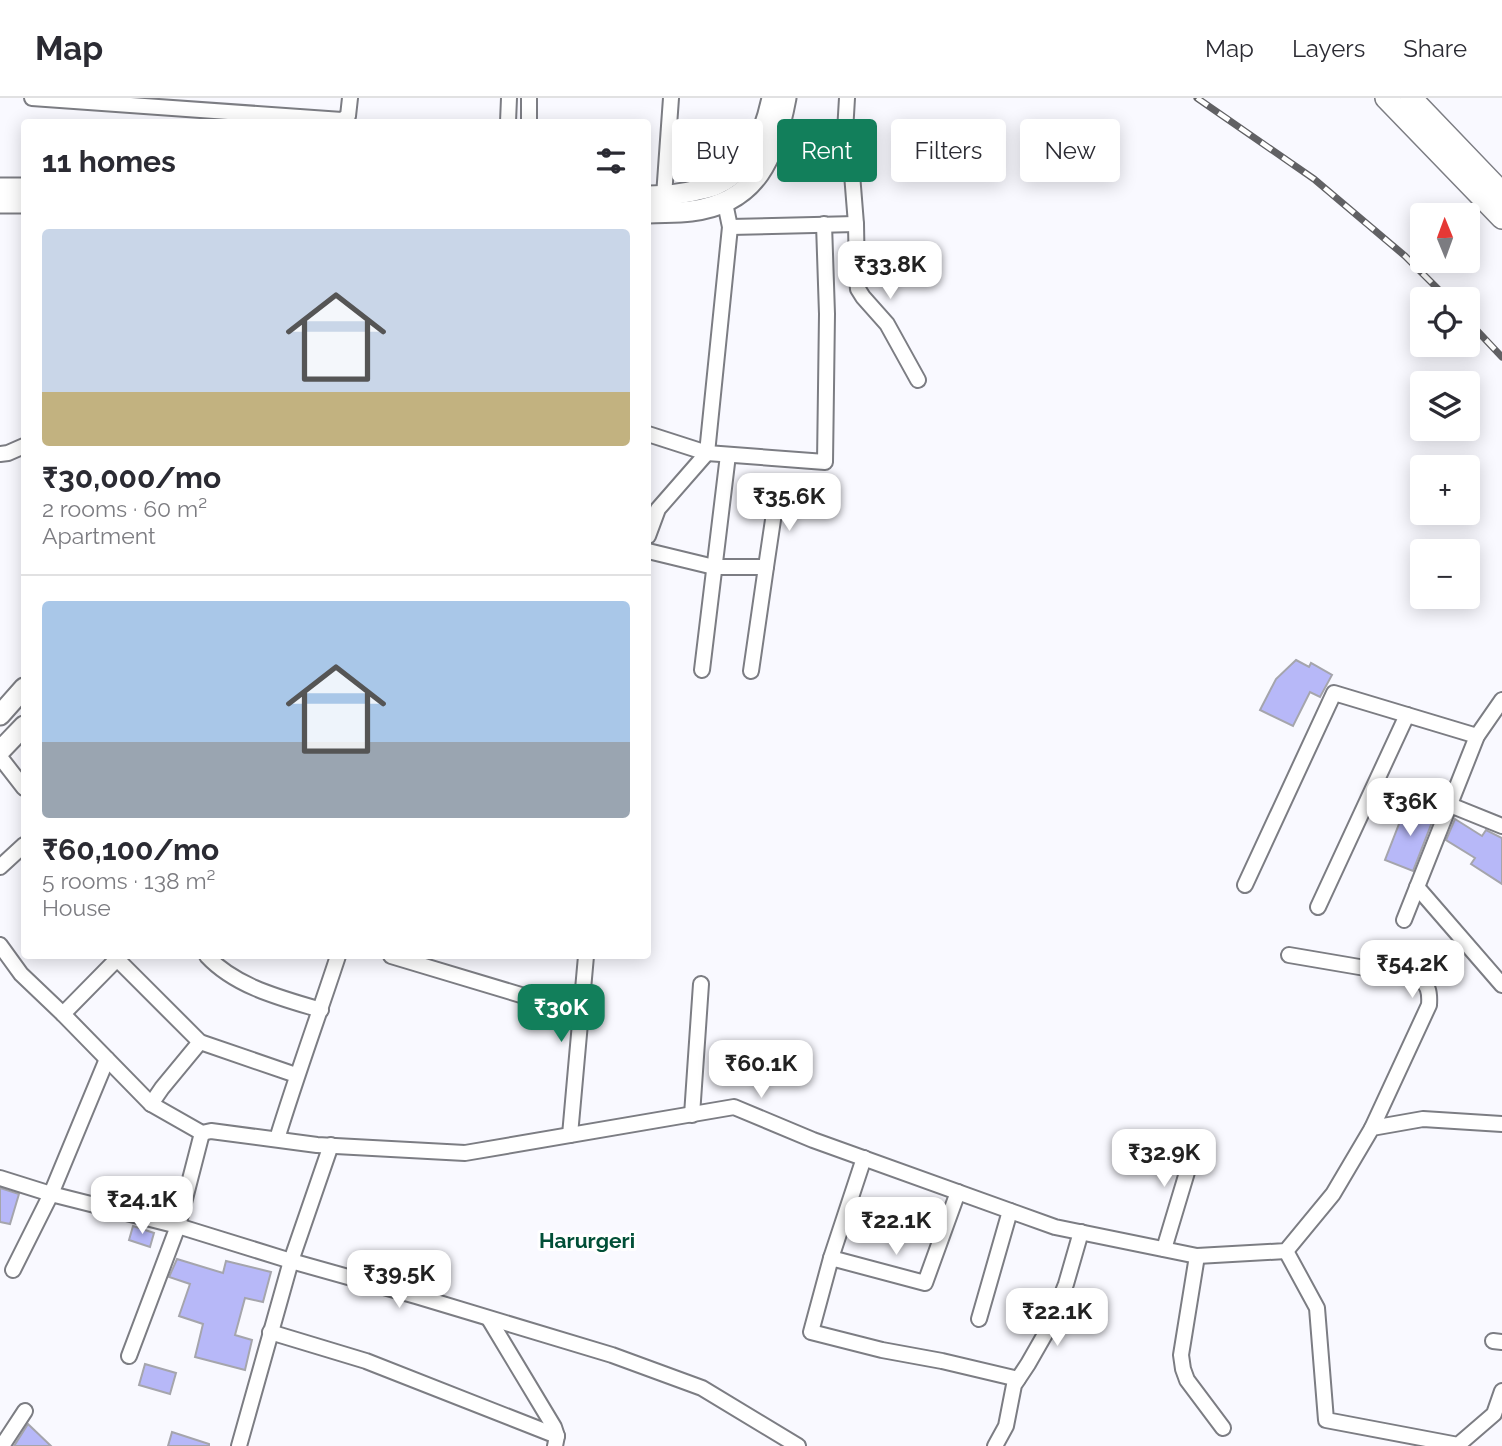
<!DOCTYPE html>
<html lang="en">
<head>
<meta charset="utf-8">
<style>
  :root { --surface:#fff; --page:#f2f2f3; --text:#2b2b33; --muted:#7c7c81; --line:#e1e1e2; --accent:#127f5b }
  body { margin:0; font-family:Raleway,sans-serif; background:var(--page); color:var(--text); height:100vh; display:flex; flex-direction:column; font-size:26px; white-space:nowrap }
  * { box-sizing:border-box; margin:0 }
  p { font-size:23px; color:var(--muted) }
  .icon { flex:none; width:38px; height:38px; fill:none; stroke:currentColor; stroke-width:2; stroke-linecap:round; stroke-linejoin:round }
  .map { position:relative; flex:1; overflow:hidden }
  .sheet { position:absolute; left:21px; top:21px; width:630px; height:840px; display:flex; flex-direction:column; background:var(--surface); border-radius:7px; box-shadow:0 4px 18px #0003 }
  .sheet>* { flex:none }
  .guide { position:absolute; left:672px; top:21px; width:665px; height:63px; display:flex; gap:14px }
  .needle { width:46px; rotate:359deg }
  .buttons { position:absolute; left:1410px; top:105px; display:grid; gap:14px }
  .buttons a { display:grid; place-items:center; width:70px; height:70px; border-radius:7px; background:var(--surface); box-shadow:0 4px 18px #0003; font-size:35px }
  .price { position:absolute; translate:-50% -60px; padding:0 16px; border-radius:14px; background:#fff; color:#222; font-size:23px; line-height:46px; filter:drop-shadow(0 2px 4px #0008) }
  .price::after { content:''; position:absolute; left:50%; top:42px; width:21px; height:16px; margin-left:-10px; background:inherit; clip-path:polygon(0 0,100% 0,50% 100%) }
  .price.on { background:var(--accent); color:#fff }
  ul { padding:0; list-style:none }
  li { display:grid; align-content:center; gap:14px; height:371px; padding:0 21px }
  li+li { border-top:2px solid var(--line) }
  li span { display:grid; place-items:center; height:217px; border-radius:7px; color:#555 }
  li>.icon { margin-inline-start:auto }
  span .icon { width:126px; height:126px; fill:#fffc; stroke-width:1 }
  li b { font-size:30px }
  h2 { display:flex; justify-content:space-between; align-items:center; height:84px; padding:0 21px; font-size:30px }
  .pill { padding:0 24px; border-radius:7px; background:var(--surface); box-shadow:0 4px 18px #0003; font-size:24px; line-height:63px }
  .pill.on { background:var(--accent); color:#fff }
  header { display:flex; align-items:center; gap:42px; box-sizing:border-box; height:98px; padding:0 35px; background:var(--surface); border-bottom:2px solid var(--line) }
  header strong { font-size:33px }
  nav { display:flex; gap:38px; margin-inline-start:auto; font-size:24px }
  .map>svg:first-child { display:block }
  .building { fill:#b7b8f8; stroke:#a5a5ac; stroke-width:2 }
  .lines { fill:none; stroke-linecap:round; stroke-linejoin:round }
  .minor-casing { stroke:#7c7d83; stroke-width:18 }
  .major-casing { stroke:#7c7d83; stroke-width:23 }
  .highway-casing { stroke:#7c7d83; stroke-width:24 }
  .minor { stroke:#fff; stroke-width:14 }
  .major { stroke:#fff; stroke-width:19 }
  .highway { stroke:#fff; stroke-width:21 }
  .rail-casing { stroke:#616164; stroke-width:7 }
  .rail { stroke:#fff; stroke-width:4.5; stroke-dasharray:13; stroke-linecap:butt }
  .labels { text-anchor:middle; dominant-baseline:central; stroke-width:6; stroke-linejoin:round; paint-order:stroke }
  .neighbourhood-label { font-size:21px; font-weight:bold; fill:#014f37; stroke:#fff }
</style>
</head>
<body>
<header>
<strong>Map</strong>
<nav><a>Map</a><a>Layers</a><a>Share</a></nav>
</header>
<div class="map">
<svg width="1502" height="1348" viewBox="0 0 1502 1348">
  <rect width="100%" height="100%" fill="#f9f9ff"/>
  <g class="building">
    <polygon points="1296,562 1309,569 1311,565 1332,577 1320,599 1310,594 1293,628 1260,612 1276,581"/>
    <polygon points="1406,708 1434,719 1413,773 1385,762"/>
    <polygon points="1455,721 1482,738 1486,732 1502,740 1502,786 1471,766 1475,760 1446,742"/>
    <polygon points="0,1090 19,1096 10,1126 0,1124"/>
    <polygon points="133,1128 154,1135 150,1149 129,1142"/>
    <polygon points="177,1161 223,1175 226,1163 271,1174 263,1204 245,1200 235,1237 252,1242 245,1272 195,1259 203,1226 179,1218 190,1186 169,1179"/>
    <polygon points="145,1266 176,1275 170,1296 139,1287"/>
    <polygon points="28,1326 51,1348 14,1348"/>
    <polygon points="172,1334 209,1346 209,1348 168,1348"/>
  </g>
  <g class="lines">
    <defs>
      <g id="minor">
        <polyline points="32,0 342,22 348,18 350,0"/>
        <polyline points="529,0 529,24"/>
        <polyline points="847,0 844,51 852,76 856,126 857,181 858,191 863,199 887,226 918,282"/>
        <polyline points="508,24 509,0"/>
        <polyline points="664,98 671,0"/>
        <polyline points="730,129 856,126"/>
        <polyline points="648,336 707,355 825,364 827,216 824,126"/>
        <polyline points="0,356 8,355 24,348"/>
        <polyline points="648,438 658,411 707,355 730,129 725,105"/>
        <polyline points="648,453 714,469 766,469 751,573"/>
        <polyline points="766,469 777,395"/>
        <polyline points="702,572 728,357"/>
        <polyline points="0,659 24,690"/>
        <polyline points="1450,707 1502,728"/>
        <polyline points="0,769 24,747"/>
        <polyline points="1245,787 1334,595 1477,638"/>
        <polyline points="1417,789 1502,887"/>
        <polyline points="1318,809 1407,617"/>
        <polyline points="1404,822 1477,638 1502,602"/>
        <polyline points="0,847 21,876 63,916 151,1006 202,1035 211,1033 317,1047 465,1055 734,1009 813,1042 1055,1129 1197,1158 1286,1153 1333,1096 1372,1030 1423,1021 1502,1026"/>
        <path d="M1289,857L1418,879C1428,887 1430,893 1429,907L1372,1030"/>
        <polyline points="114,858 200,944 296,977"/>
        <path d="M207,858C236,889 281,900 321,912"/>
        <polyline points="391,858 581,915"/>
        <polyline points="63,916 120,858"/>
        <polyline points="151,1006 162,990 200,944"/>
        <polyline points="692,1017 701,886"/>
        <polyline points="570,1037 586,858"/>
        <path d="M277,1041C296,979 318,919 338,858"/>
        <polyline points="0,1080 51,1096 178,1128 291,1163 416,1198 612,1257 702,1290 798,1348"/>
        <polyline points="958,1094 925,1185 831,1160 811,1234 882,1252 942,1263 1018,1281"/>
        <polyline points="1164,1151 1197,1041"/>
        <polyline points="1286,1153 1317,1210 1326,1322 1458,1347 1494,1316 1502,1293"/>
        <polyline points="1197,1158 1181,1257 1183,1271 1187,1282 1223,1330"/>
        <polyline points="831,1160 864,1060"/>
        <polyline points="13,1172 51,1096 107,961"/>
        <polyline points="489,1221 554,1329 557,1338 555,1348"/>
        <polyline points="979,1221 1010,1113"/>
        <polyline points="270,1234 366,1263 557,1338"/>
        <polyline points="1493,1243 1502,1244"/>
        <polyline points="129,1258 178,1128 202,1035"/>
        <polyline points="2,1348 25,1313"/>
        <polyline points="239,1348 291,1163 331,1047"/>
        <polyline points="995,1348 1006,1328 1014,1287 1028,1266 1048,1231 1066,1186 1081,1134"/>
      </g>
      <g id="major">
        <polyline points="0,90 24,90"/>
        <path d="M648,98C667,98 683,96 702,91C707,90 714,89 718,86C750,71 765,33 772,0"/>
        <polyline points="0,105 24,105"/>
        <path d="M648,115C662,114 677,115 691,113C757,105 775,59 786,0"/>
        <polyline points="0,617 24,590"/>
        <polyline points="0,653 24,628"/>
      </g>
      <g id="highway">
        <polyline points="1386,0 1502,120"/>
        <polyline points="1411,0 1502,95"/>
      </g>
    </defs>
    <use href="#minor" class="minor-casing"/>
    <use href="#major" class="major-casing"/>
    <use href="#highway" class="highway-casing"/>
    <use href="#minor" class="minor"/>
    <use href="#major" class="major"/>
    <use href="#highway" class="highway"/>
    <defs>
      <g id="rail">
        <polyline points="1197,0 1314,81 1405,158 1448,201"/>
        <polyline points="1468,223 1502,259"/>
      </g>
    </defs>
    <use href="#rail" class="rail-casing"/>
    <use href="#rail" class="rail"/>
  </g>
  <g class="labels">
    <g class="neighbourhood-label">
      <text x="587" y="1142">Harurgeri</text>
    </g>
  </g>
</svg>
<div class="buttons">
<a><svg class="needle" viewBox="-14 -14 28 28"><path d="M0-13l5 13h-10z" fill="#e53935"/><path d="M0 13l5-13h-10z" fill="#7c7c81"/></svg></a>
<a><svg class="icon" aria-label="locate" viewBox="0 0 24 24"><circle cx="12" cy="12" r="6"/><path d="M12 2v4M12 18v4M2 12h4M18 12h4"/></svg></a>
<a><svg class="icon" aria-label="layers" viewBox="0 0 24 24"><path d="M12 4l9 5-9 5-9-5zM3 14l9 5 9-5"/></svg></a>
<a>+</a>
<a>−</a>
</div>
<b class="price" style="left:890px;top:203px">₹33.8K</b>
<b class="price" style="left:789px;top:435px">₹35.6K</b>
<b class="price" style="left:1410px;top:740px">₹36K</b>
<b class="price" style="left:1412px;top:902px">₹54.2K</b>
<b class="price on" style="left:561px;top:946px">₹30K</b>
<b class="price" style="left:761px;top:1002px">₹60.1K</b>
<b class="price" style="left:1164px;top:1091px">₹32.9K</b>
<b class="price" style="left:142px;top:1138px">₹24.1K</b>
<b class="price" style="left:896px;top:1159px">₹22.1K</b>
<b class="price" style="left:399px;top:1212px">₹39.5K</b>
<b class="price" style="left:1057px;top:1250px">₹22.1K</b>
<div class="guide">
<a class="pill">Buy</a>
<a class="pill on">Rent</a>
<a class="pill">Filters</a>
<a class="pill">New</a>
</div>
<section class="sheet">
<h2>11 homes<svg class="icon" aria-label="filters" viewBox="0 0 24 24"><path d="M4 7h16M4 17h16"/><circle cx="9" cy="7" r="2"/><circle cx="15" cy="17" r="2"/></svg></h2>
<ul>
<li><span style="background:linear-gradient(#c9d6e8 75%,#c2b280 0)"><svg class="icon" aria-label="home" viewBox="0 0 24 24"><path d="M3 11l9-7 9 7M6 9v11h12V9"/></svg></span><div><b>₹30,000/mo</b><p>2 rooms · 60 m²</p><p>Apartment</p></div></li>
<li><span style="background:linear-gradient(#a9c7e8 65%,#9aa5b1 0)"><svg class="icon" aria-label="home" viewBox="0 0 24 24"><path d="M3 11l9-7 9 7M6 9v11h12V9"/></svg></span><div><b>₹60,100/mo</b><p>5 rooms · 138 m²</p><p>House</p></div></li>
</ul>
</section>
</div>
</body>
</html>
